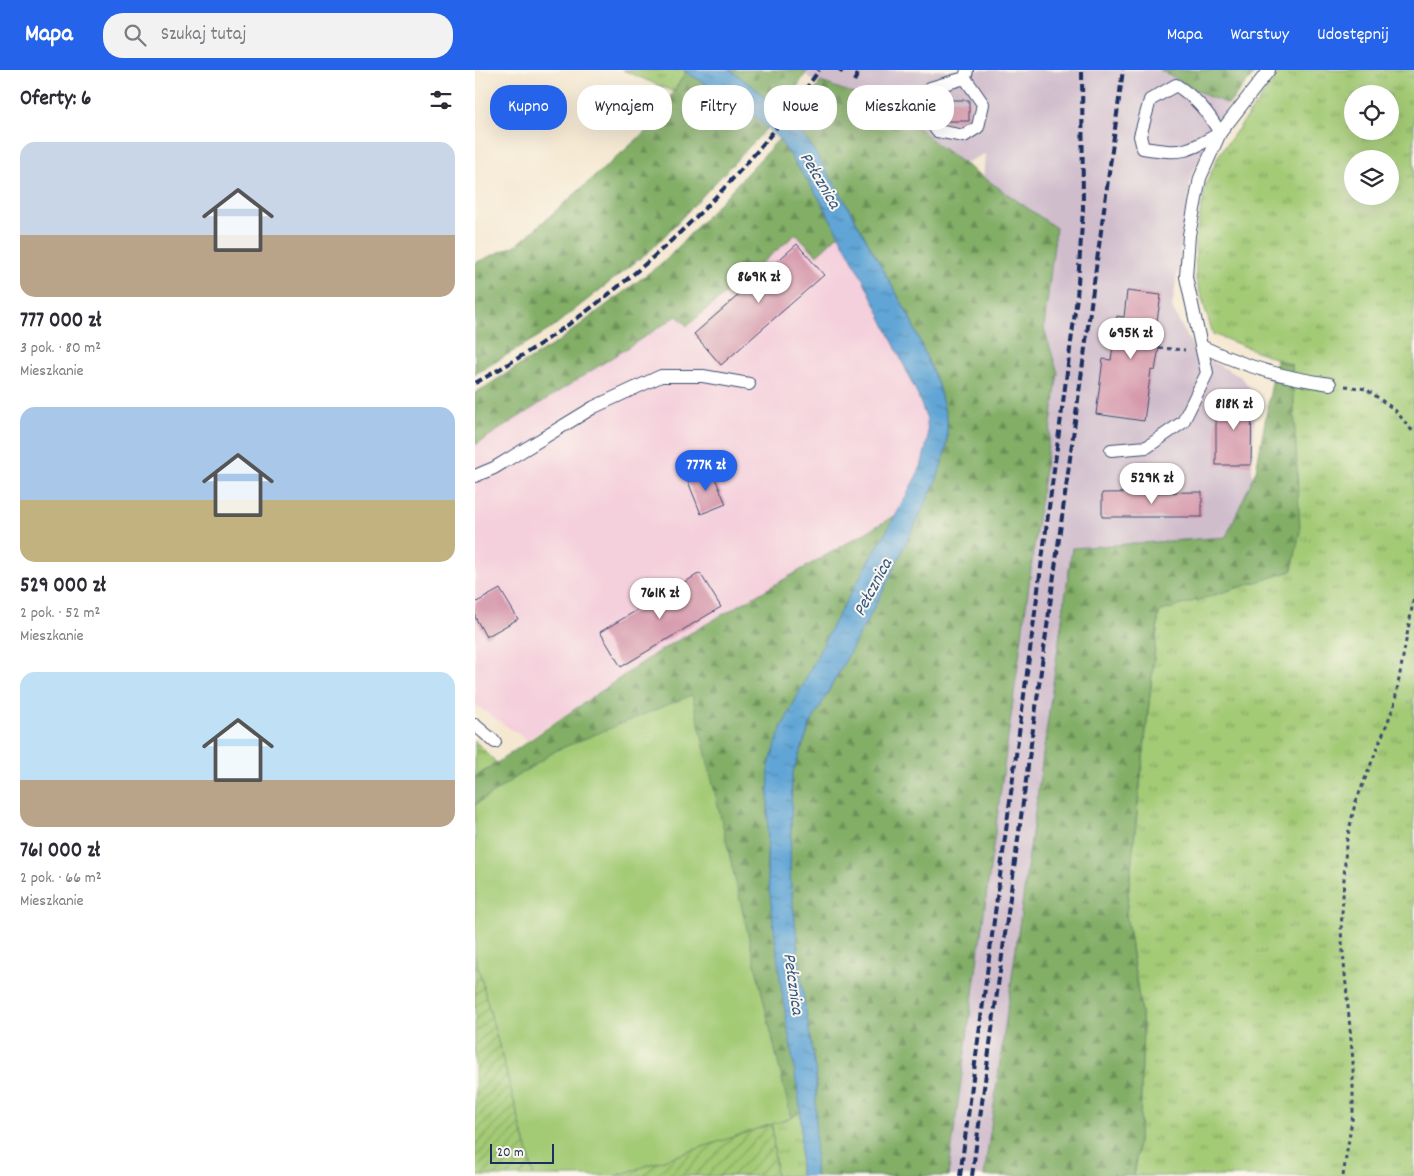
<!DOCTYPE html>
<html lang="pl">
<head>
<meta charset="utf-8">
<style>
  :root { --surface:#fff; --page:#f2f2f3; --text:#2b2b33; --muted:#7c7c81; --accent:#2563eb }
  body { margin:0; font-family:Dekko,sans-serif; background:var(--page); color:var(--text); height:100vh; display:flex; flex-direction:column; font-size:19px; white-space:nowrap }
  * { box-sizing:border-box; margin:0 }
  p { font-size:16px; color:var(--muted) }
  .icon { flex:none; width:28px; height:28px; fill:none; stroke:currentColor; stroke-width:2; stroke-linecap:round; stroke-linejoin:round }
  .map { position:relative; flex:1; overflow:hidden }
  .side { display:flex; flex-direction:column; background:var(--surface); width:475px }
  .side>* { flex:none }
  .banner { position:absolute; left:15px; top:15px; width:475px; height:45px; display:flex; gap:10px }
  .fabs { position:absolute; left:869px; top:15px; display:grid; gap:10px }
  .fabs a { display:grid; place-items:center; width:55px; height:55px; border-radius:50%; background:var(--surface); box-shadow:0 5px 20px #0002; font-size:25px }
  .scale { position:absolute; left:15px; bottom:12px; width:64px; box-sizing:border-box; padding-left:5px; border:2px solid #1b2f5e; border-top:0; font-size:14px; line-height:18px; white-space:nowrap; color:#1b2f5e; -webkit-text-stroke:4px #fbf7ec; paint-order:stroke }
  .price { position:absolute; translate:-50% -42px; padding:0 11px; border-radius:18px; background:#fff; color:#222; font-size:16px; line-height:32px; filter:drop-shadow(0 1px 2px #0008) }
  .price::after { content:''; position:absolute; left:50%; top:30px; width:15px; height:11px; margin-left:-8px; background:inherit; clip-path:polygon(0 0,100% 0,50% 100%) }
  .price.on { background:var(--accent); color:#fff }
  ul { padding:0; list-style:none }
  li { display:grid; align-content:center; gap:10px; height:265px; padding:0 20px }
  li span { display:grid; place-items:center; height:155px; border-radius:15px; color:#555 }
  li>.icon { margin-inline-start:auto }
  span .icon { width:90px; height:90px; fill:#fffc; stroke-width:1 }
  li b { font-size:21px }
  h2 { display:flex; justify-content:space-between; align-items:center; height:60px; padding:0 20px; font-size:21px }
  .tag { padding:0 18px; border-radius:20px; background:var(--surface); box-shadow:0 5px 20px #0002; font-size:18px; line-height:45px }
  .tag.on { background:var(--accent); color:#fff }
  header { display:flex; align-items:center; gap:30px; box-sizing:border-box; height:70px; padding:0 25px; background:var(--accent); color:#fff }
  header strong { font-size:24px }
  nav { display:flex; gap:28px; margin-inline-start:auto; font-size:18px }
  .search { width:350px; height:45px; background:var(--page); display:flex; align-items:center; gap:12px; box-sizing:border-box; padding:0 18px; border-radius:20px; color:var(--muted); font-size:19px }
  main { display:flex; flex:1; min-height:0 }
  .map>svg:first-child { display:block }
  .built { fill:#f4cfdc }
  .industrial { fill:#d0bdcc }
  .grass { fill:url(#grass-tufts); stroke:#5f7c6a; fill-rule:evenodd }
  .forest { fill:url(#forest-firs); stroke:#4e6e62 }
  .park { fill:#a3ca75; stroke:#5f7c6a }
  .garden { fill:url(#garden-furrows); stroke:#5f7c6a }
  .water { fill:url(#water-ripples); stroke:#3e6a9a }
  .building { fill:#d597ab }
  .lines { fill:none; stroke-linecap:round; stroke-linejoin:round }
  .service-casing { stroke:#3c4b6f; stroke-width:14 }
  .path { stroke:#3c4b6f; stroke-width:3; stroke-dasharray:4 4; stroke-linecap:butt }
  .service { stroke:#fff; stroke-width:12 }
  .rail { stroke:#1b2f5e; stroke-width:4; stroke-dasharray:8 4; stroke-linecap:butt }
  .labels { text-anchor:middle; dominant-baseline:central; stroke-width:4; stroke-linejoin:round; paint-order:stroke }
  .water-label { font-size:18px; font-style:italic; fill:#335888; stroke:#fbf7ec }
</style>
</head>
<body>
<header>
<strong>Mapa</strong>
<div class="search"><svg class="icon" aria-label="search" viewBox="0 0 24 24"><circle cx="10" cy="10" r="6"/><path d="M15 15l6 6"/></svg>Szukaj tutaj</div>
<nav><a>Mapa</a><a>Warstwy</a><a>Udostępnij</a></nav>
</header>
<main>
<section class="side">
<h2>Oferty: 6<svg class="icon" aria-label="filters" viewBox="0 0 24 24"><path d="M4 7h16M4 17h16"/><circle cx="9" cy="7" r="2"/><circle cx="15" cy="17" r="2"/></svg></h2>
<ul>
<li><span style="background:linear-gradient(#c9d6e8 60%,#b9a48a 0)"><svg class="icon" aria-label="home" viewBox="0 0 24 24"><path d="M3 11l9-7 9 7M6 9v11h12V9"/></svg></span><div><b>777 000 zł</b><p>3 pok. · 80 m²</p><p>Mieszkanie</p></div></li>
<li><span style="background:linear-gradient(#a9c7e8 60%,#c2b280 0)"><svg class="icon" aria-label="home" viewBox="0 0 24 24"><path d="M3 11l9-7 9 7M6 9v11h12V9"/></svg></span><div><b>529 000 zł</b><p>2 pok. · 52 m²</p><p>Mieszkanie</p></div></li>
<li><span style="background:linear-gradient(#bfe0f5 70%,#b9a48a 0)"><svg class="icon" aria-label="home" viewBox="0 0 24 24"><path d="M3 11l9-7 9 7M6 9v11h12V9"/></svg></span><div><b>761 000 zł</b><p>2 pok. · 66 m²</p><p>Mieszkanie</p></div></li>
</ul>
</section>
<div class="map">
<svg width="939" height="1106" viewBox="0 0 939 1106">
  <defs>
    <pattern id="grass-tufts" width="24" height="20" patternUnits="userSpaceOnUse" patternTransform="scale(1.25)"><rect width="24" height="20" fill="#a3ca75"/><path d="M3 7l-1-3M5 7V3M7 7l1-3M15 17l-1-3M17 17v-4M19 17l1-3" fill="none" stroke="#84a463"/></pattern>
    <pattern id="forest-firs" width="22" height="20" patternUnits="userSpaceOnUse" patternTransform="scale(1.25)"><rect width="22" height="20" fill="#82ae66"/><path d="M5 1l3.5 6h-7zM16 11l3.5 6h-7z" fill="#6a8e57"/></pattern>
    <pattern id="garden-furrows" width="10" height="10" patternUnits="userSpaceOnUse" patternTransform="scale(1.25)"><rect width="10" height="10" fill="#a3ca75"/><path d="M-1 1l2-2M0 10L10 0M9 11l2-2" fill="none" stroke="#84a463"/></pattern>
    <pattern id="water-ripples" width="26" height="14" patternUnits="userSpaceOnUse" patternTransform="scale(1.25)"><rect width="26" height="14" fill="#60a5d5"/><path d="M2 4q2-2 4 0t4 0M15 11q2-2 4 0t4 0" fill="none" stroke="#4e87b0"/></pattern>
  </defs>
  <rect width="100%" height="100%" fill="#fbf7ec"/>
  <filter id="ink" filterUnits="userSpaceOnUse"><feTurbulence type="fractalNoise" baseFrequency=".02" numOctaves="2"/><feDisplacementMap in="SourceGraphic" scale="10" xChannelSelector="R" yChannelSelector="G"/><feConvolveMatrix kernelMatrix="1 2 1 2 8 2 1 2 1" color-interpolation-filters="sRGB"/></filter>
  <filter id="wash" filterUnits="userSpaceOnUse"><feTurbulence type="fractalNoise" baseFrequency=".0096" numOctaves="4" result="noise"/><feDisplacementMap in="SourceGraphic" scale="20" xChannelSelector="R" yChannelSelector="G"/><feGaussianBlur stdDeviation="1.12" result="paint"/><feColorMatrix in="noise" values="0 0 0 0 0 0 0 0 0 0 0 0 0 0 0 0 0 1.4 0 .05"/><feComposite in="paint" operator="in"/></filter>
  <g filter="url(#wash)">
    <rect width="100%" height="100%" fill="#f5e8d1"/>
    <polygon class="built" points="321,164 342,185 364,164 392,217 441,321 452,350 453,369 446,397 421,445 181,583 52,670 2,636 0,632 0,375 202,245 212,256"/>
    <polygon class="industrial" points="326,0 697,0 754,34 717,103 697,238 721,283 766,307 781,324 777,398 784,490 582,1106 424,1106 499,254 510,84 483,96 351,22"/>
    <g class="grass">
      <polygon points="148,0 208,0 211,2 199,22"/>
      <path d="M806,0H939V1106H659L665,1054L668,955L651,844L684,541L817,501V295L738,264L721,210L720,170L731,114L744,85ZM878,24H915V61H878ZM878,89H915V126H878Z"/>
      <polygon points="0,671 21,692 0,708"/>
      <polygon points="326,1041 325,1106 301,1106 297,1054"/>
    </g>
    <g class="forest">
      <polygon points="255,0 333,0 305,43 281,19"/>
      <polygon points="685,0 782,0 754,34 732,26"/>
      <polygon points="211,2 269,37 292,58 177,179 74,260 0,304 0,193 43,174 176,57"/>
      <polygon points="346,12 422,39 464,76 581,158 569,258 583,303 473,1106 340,1106 341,1006 327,916 315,805 317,705 335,655 407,523 462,409 472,375 472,350 463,315 435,248 367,126 333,71 316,53"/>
      <polygon points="304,69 344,128 364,164 342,185 321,164 212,256 202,246 0,375 0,323 81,273 191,190"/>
      <polygon points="801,290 817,295 825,461 817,501 684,542 651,844 668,955 665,1054 659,1106 509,1106 597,478 751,467 781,401"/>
      <polygon points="421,445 357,556 294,695 292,801 326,1041 316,1048 217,626 82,680 0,735 0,708 181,583"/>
    </g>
    <polygon class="park" points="217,625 316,1048 141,1106 59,1106 0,886 0,735 82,680"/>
    <g class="garden">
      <polygon points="0,886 59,1106 0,1106"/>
      <polygon points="297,1054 301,1106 141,1106"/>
    </g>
    <polygon class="water" points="208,0 255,0 281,19 333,71 367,126 435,248 463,315 472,350 472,375 462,409 407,523 335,655 317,705 315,805 327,916 341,1006 340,1106 325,1106 326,1041 306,916 292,801 294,695 306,659 357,556 421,445 446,397 453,369 452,350 441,321 392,217 344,128 304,69 269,37"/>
    <g id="blocks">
      <g class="building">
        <rect x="466" y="30" width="28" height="21"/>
        <polygon points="322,174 349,205 246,295 219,264"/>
        <polygon points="652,221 686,225 679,270 685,271 680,301 676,300 669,351 621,344 628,289 636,290 642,246 649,247"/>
        <polygon points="741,326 777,327 776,395 741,395"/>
        <polygon points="236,399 251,434 226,444 212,409"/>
        <polygon points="727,422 727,447 627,447 627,423"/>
        <polygon points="225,503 246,537 146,597 125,562"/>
        <polygon points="25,519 43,549 11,567 0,547 0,533"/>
      </g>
    </g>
  </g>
  <g filter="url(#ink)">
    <use href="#blocks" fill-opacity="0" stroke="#3c4b6f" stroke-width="1"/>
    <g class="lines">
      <defs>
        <g id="service">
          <polyline points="490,8 455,18 446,36 462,61 489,66 503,57 508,34 490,8 492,0"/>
          <path d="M701,15C721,28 733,42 745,63C710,83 708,84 668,78L665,66L675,30Z"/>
          <path d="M728,277C772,297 806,307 855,314"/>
          <polyline points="636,380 672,377 708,352 732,303 711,207 714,165 725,108 745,63 794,0"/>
          <polyline points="0,406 19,398 119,337 186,306 228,306 274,314"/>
          <polyline points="0,655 20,672"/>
        </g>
      </defs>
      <use href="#service" class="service-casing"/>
      <g class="path">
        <polyline points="684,278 710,280"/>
        <polyline points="870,316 891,319 920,340 939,363"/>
        <polyline points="868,1106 878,1044 878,991 866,861 871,774 880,734 919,636 939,527"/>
      </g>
      <use href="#service" class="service"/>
      <g class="rail">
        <polyline points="365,3 367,0"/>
        <polyline points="379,11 385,0"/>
        <path d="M0,313C133,241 259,125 344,0"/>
        <polyline points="485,1106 602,227 608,139 607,0"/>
        <polyline points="497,1106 648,0"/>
      </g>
    </g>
  </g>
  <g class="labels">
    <g class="water-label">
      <text transform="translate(344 111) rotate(59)">Pełcznica</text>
      <text transform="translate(399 518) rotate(-62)">Pełcznica</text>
      <text transform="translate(317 914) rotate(82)">Pełcznica</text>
    </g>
  </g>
</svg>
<div class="fabs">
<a><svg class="icon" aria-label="locate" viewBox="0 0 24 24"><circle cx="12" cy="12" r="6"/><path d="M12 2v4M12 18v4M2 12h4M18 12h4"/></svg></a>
<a><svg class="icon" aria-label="layers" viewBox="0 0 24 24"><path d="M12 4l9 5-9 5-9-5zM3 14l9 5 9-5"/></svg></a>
</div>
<div class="scale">20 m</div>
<b class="price" style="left:284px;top:234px">869K zł</b>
<b class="price" style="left:656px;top:290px">695K zł</b>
<b class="price" style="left:759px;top:361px">818K zł</b>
<b class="price on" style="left:231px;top:422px">777K zł</b>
<b class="price" style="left:677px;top:435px">529K zł</b>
<b class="price" style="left:185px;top:550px">761K zł</b>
<div class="banner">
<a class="tag on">Kupno</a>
<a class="tag">Wynajem</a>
<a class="tag">Filtry</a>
<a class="tag">Nowe</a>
<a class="tag">Mieszkanie</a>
</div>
</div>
</main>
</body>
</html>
